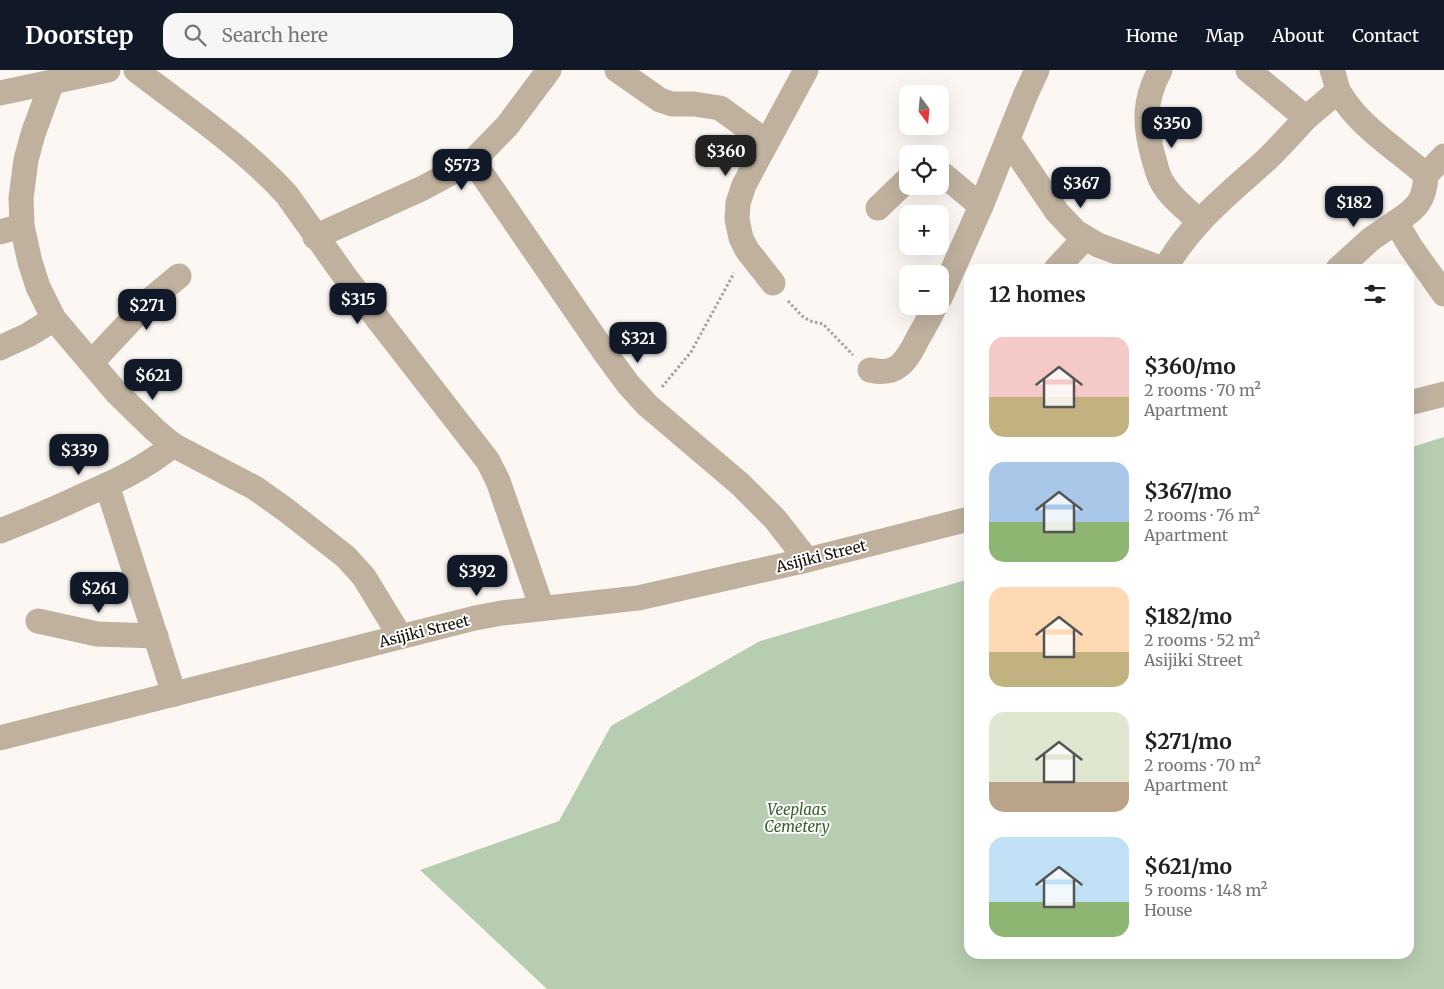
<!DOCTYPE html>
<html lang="en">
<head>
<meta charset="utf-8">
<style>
  :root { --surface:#fff; --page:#f6f6f6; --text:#222; --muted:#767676; --accent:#111827 }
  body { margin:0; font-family:Merriweather,serif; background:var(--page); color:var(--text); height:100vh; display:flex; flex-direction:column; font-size:19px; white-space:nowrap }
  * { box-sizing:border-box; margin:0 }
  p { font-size:16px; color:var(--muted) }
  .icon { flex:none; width:28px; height:28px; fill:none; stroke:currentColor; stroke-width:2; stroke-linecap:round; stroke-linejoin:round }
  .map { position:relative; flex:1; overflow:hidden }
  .side { position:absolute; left:964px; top:194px; width:450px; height:695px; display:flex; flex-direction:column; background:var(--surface); border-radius:15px; box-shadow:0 5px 20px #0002 }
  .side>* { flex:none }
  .needle { width:32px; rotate:164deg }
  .controls { position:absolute; left:899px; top:15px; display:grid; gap:10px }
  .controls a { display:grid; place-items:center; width:50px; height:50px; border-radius:10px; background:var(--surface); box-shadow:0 5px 20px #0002; font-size:25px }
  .price { position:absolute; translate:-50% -42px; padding:0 11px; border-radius:10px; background:var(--accent); color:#fff; font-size:16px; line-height:32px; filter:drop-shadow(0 1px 2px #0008) }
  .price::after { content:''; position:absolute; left:50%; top:30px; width:15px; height:11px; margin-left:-8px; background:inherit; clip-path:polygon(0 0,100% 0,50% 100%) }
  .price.current { background:#222; color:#fff }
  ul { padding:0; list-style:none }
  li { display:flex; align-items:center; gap:15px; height:125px; padding:0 25px }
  li span { display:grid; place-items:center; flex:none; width:140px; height:100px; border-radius:15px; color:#555 }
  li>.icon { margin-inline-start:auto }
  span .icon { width:60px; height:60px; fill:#fffc; stroke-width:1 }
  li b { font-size:21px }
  h2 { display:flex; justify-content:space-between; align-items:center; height:60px; padding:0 25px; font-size:21px }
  header { display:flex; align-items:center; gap:30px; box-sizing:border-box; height:70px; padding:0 25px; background:var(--accent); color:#fff }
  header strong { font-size:24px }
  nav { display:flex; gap:28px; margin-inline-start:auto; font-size:18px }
  .search { width:350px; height:45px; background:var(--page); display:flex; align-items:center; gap:12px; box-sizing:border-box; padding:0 18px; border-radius:15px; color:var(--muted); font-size:19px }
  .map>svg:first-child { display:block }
  .green { fill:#b7cdb1 }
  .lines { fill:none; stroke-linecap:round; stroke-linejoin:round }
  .path { stroke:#a8a29c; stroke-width:3; stroke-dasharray:2.5 2.5; stroke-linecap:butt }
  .street { stroke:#bfb19e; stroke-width:25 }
  .labels { text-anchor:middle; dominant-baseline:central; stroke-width:4; stroke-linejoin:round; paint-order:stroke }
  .street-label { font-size:15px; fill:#150d05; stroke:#fff }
  .park-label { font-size:15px; font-style:italic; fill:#345f26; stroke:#fff }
</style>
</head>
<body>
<header>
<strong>Doorstep</strong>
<div class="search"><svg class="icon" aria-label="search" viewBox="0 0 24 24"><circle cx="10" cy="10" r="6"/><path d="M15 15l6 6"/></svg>Search here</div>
<nav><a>Home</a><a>Map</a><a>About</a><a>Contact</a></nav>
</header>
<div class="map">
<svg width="1444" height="919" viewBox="0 0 1444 919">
  <rect width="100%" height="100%" fill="#fcf7f2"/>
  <polygon class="green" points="1444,367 1444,919 547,919 420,800 559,751 611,656 760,571 969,509 969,884 1409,884 1409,378"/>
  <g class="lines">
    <g class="path">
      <polyline points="788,231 802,246 810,251 823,254 853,285"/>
      <polyline points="662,317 691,282 734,203"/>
    </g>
    <g class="street">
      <path d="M136,0C185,38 246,79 287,125L349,212L488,391L498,411L542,538"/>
      <polyline points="617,0 660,30 672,34 694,34 720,38 767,72"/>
      <path d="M1160,0C1144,30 1144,53 1153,86C1156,95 1157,104 1162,112C1170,127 1186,139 1199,151"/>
      <polyline points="1248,0 1306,48 1338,21"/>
      <path d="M1332,0C1335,7 1336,16 1339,22C1359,57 1397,79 1426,105C1425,131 1416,139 1396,152L1410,176L1444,224"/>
      <polyline points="52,12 33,64 26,90 21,128 22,156 30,192 38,217 54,249 116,322 155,360 173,375 255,418 286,440 346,487 364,507 400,566"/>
      <polyline points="0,23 108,0"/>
      <polyline points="1009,71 1057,142 1076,162 1098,175 1163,199"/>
      <polyline points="473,91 603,280 628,314 647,335 740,414 775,449 807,490"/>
      <polyline points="940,102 981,136"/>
      <polyline points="1426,105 1444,86"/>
      <polyline points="878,138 908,109"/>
      <polyline points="0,162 22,156"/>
      <polyline points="315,167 423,118 473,91 507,56 549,0"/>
      <polyline points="1056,199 1085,168"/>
      <path d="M1165,199C1189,155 1227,125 1264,92C1279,78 1292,63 1306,48"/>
      <polyline points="1338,199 1371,169 1396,152"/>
      <polyline points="773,213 747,180 741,168 737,149 738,133 744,115 753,98 806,0"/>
      <polyline points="940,228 981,136 1025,26 1037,0"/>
      <polyline points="0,278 28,265 54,249"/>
      <polyline points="92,292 150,230 179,206"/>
      <path d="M870,300C898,307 907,290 918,268C924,258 930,247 935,236"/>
      <polyline points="1409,333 1444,324"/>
      <polyline points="107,415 174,624"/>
      <path d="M0,461C28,450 55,439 82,426C115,412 145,398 173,375"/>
      <polyline points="38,551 97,564 156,566"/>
      <polyline points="0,668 475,548 502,543 638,528 807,490 969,449"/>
    </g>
  </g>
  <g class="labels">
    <g class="street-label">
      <text transform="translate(821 486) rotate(-14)">Asijiki Street</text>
      <text transform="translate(424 561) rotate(-14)">Asijiki Street</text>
    </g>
    <g class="park-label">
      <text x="797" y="739">Veeplaas<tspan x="797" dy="17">Cemetery</tspan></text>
    </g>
  </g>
</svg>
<div class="controls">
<a><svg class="needle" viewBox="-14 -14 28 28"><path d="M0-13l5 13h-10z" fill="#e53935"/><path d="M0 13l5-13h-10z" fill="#767676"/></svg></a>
<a><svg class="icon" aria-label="locate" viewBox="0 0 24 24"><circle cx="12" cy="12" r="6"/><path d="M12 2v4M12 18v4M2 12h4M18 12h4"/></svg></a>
<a>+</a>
<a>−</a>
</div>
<b class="price" style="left:1172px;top:79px">$350</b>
<b class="price current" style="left:726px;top:107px">$360</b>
<b class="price" style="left:462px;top:121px">$573</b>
<b class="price" style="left:1081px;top:139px">$367</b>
<b class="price" style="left:1354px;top:158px">$182</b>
<b class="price" style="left:358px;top:255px">$315</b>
<b class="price" style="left:147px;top:261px">$271</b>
<b class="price" style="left:638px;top:294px">$321</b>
<b class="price" style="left:153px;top:331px">$621</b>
<b class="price" style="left:79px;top:406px">$339</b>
<b class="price" style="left:477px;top:527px">$392</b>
<b class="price" style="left:99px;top:544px">$261</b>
<section class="side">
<h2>12 homes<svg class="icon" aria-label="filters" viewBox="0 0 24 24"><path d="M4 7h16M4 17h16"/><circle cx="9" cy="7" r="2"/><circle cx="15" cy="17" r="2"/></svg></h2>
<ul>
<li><span style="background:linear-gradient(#f6c9c9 60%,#c2b280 0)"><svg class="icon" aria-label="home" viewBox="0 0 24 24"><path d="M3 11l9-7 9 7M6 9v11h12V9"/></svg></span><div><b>$360/mo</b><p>2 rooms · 70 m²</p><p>Apartment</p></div></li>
<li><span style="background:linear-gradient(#a9c7e8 60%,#8fb573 0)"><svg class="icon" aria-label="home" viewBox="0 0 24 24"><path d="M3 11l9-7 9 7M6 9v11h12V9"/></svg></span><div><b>$367/mo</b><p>2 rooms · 76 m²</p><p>Apartment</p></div></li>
<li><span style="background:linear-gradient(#ffd9b3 65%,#c2b280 0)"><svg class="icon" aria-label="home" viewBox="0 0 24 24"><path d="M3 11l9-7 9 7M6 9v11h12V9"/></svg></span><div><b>$182/mo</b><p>2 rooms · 52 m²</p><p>Asijiki Street</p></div></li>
<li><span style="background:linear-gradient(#dfe7d0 70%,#b9a48a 0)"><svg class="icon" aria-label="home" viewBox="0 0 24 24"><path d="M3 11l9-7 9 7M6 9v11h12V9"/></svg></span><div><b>$271/mo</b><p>2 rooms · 70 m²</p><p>Apartment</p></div></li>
<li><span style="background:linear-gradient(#bfe0f5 65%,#8fb573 0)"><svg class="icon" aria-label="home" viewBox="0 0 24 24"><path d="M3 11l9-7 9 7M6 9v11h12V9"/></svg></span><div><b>$621/mo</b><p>5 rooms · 148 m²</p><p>House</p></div></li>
</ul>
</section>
</div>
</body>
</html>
